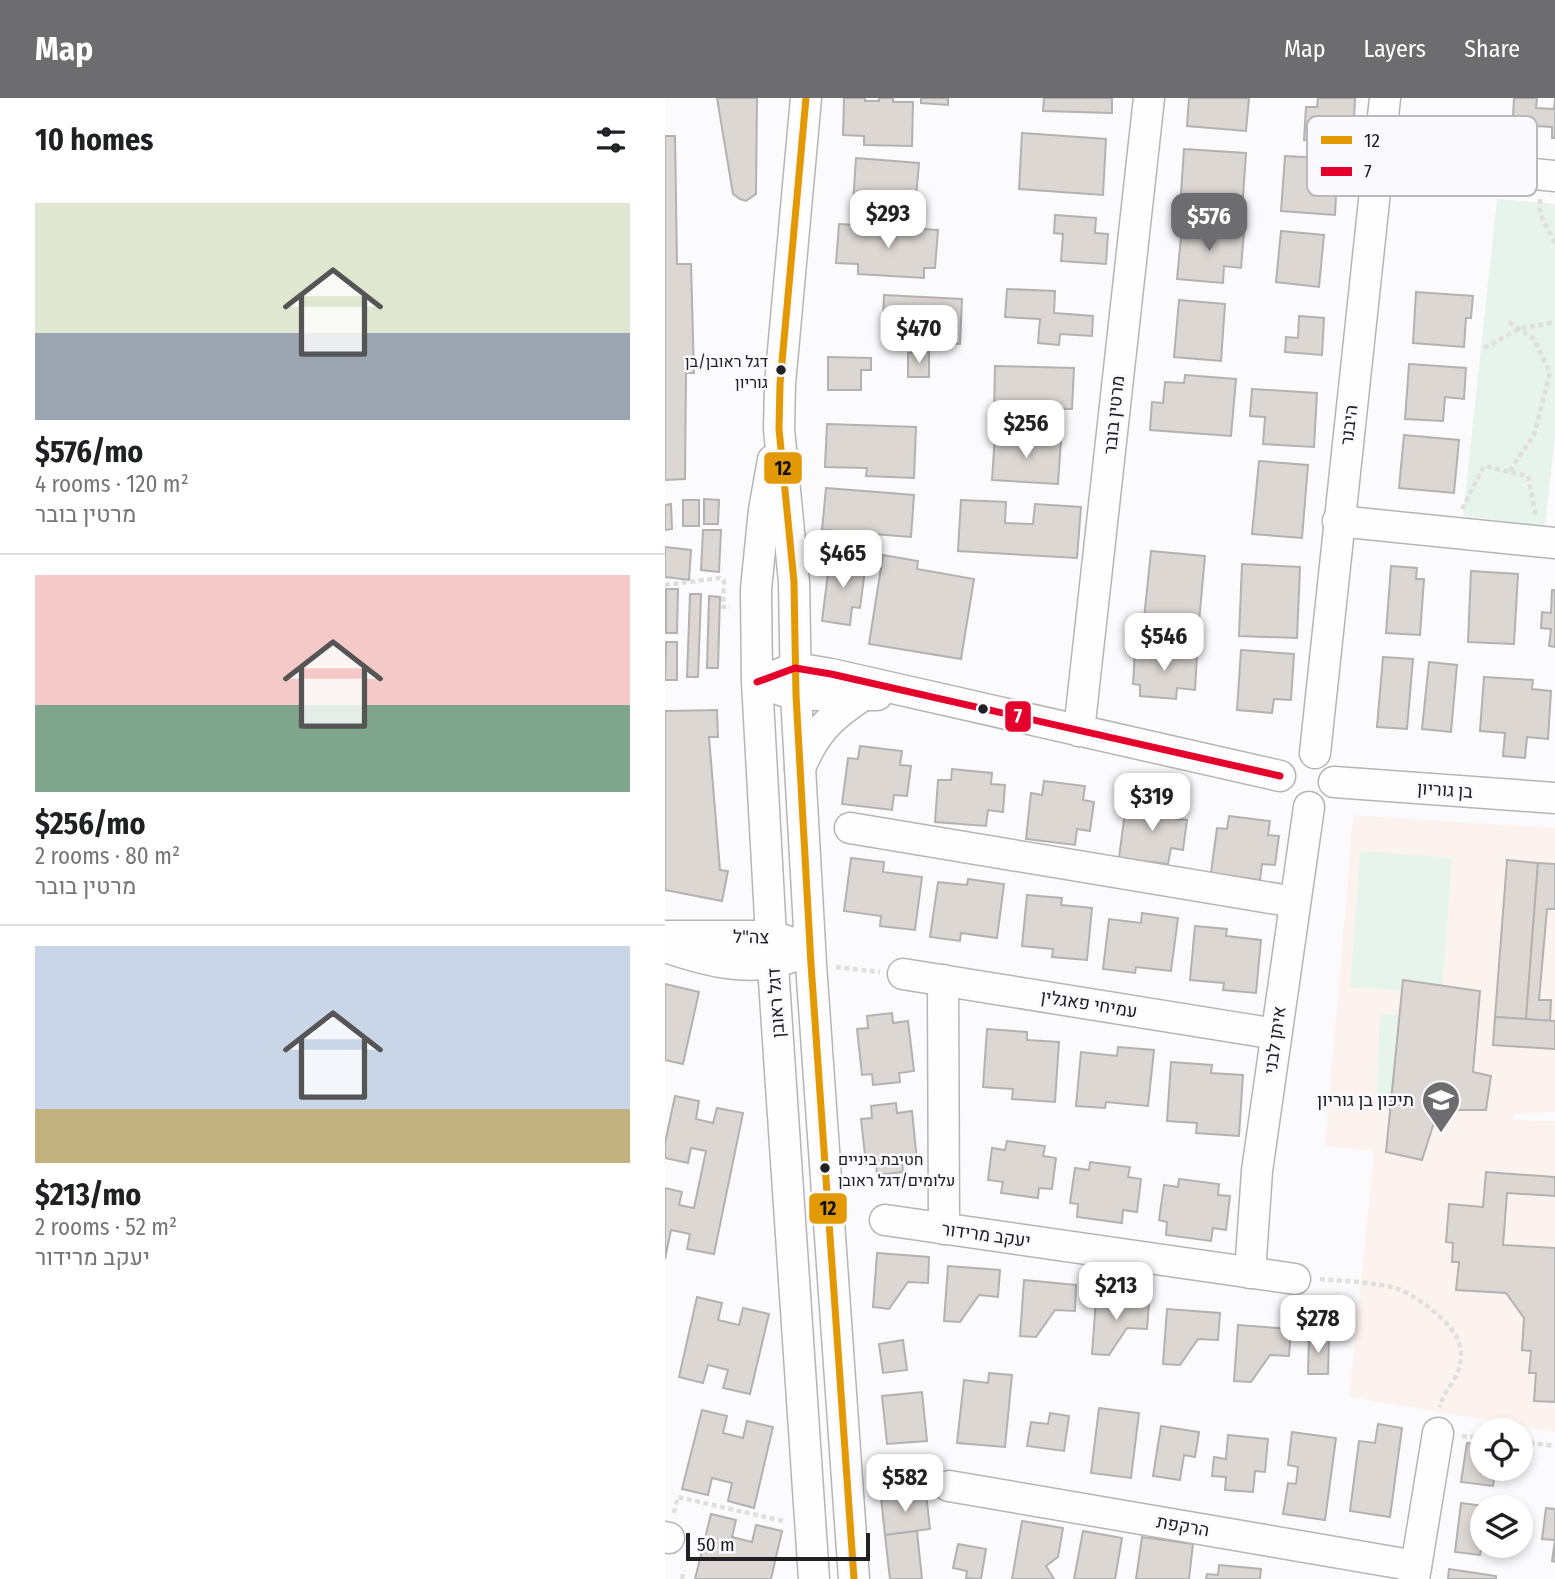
<!DOCTYPE html>
<html lang="en">
<head>
<meta charset="utf-8">
<style>
  :root { --surface:#fff; --page:#f6f6f6; --text:#202124; --muted:#757577; --line:#e0e0e0; --accent:#6d6d70 }
  body { margin:0; font-family:"Fira Sans Condensed",Heebo,sans-serif; background:var(--page); color:var(--text); height:100vh; display:flex; flex-direction:column; font-size:26px; white-space:nowrap }
  * { box-sizing:border-box; margin:0 }
  p { font-size:23px; color:var(--muted) }
  .icon { flex:none; width:38px; height:38px; fill:none; stroke:currentColor; stroke-width:2; stroke-linecap:round; stroke-linejoin:round }
  .map { position:relative; flex:1; overflow:hidden }
  .panel { display:flex; flex-direction:column; background:var(--surface); width:665px }
  .panel>* { flex:none }
  .tools { position:absolute; left:805px; top:1320px; display:grid; gap:14px }
  .tools a { display:grid; place-items:center; width:63px; height:63px; border-radius:50%; background:var(--surface); box-shadow:0 4px 10px #0003; font-size:35px }
  .scale { position:absolute; left:21px; bottom:18px; width:184px; box-sizing:border-box; padding-left:7px; border:4px solid #202024; border-top:0; font-size:19px; line-height:24px; white-space:nowrap; color:#202024; -webkit-text-stroke:5px #fafafe; paint-order:stroke }
  .price { position:absolute; translate:-50% -60px; padding:0 16px; border-radius:14px; background:#fff; color:#222; font-size:23px; line-height:46px; filter:drop-shadow(0 2px 4px #0008) }
  .price::after { content:''; position:absolute; left:50%; top:42px; width:21px; height:16px; margin-left:-10px; background:inherit; clip-path:polygon(0 0,100% 0,50% 100%) }
  .price.current { background:var(--accent); color:#fff }
  ul { padding:0; list-style:none }
  li { display:grid; align-content:center; gap:14px; height:371px; padding:0 35px }
  li+li { border-top:2px solid var(--line) }
  li span { display:grid; place-items:center; height:217px; border-radius:0px; color:#555 }
  li>.icon { margin-inline-start:auto }
  span .icon { width:126px; height:126px; fill:#fffc; stroke-width:1 }
  li b { font-size:30px }
  h2 { display:flex; justify-content:space-between; align-items:center; height:84px; padding:0 35px; font-size:30px }
  header { display:flex; align-items:center; gap:42px; box-sizing:border-box; height:98px; padding:0 35px; background:var(--accent); color:#fff }
  header strong { font-size:33px }
  nav { display:flex; gap:38px; margin-inline-start:auto; font-size:24px }
  main { display:flex; flex:1; min-height:0 }
  .map>svg:first-child { display:block }
  .education { fill:#fdf3ee }
  .green { fill:#e6f4ec }
  .building { fill:#dcd7d3; stroke:#b3b2b2; stroke-width:2 }
  .lines { fill:none; stroke-linecap:round; stroke-linejoin:round }
  .minor-casing { stroke:#b5b5b7; stroke-width:33 }
  .path { stroke:#dfdfdf; stroke-width:4.5; stroke-dasharray:5 3.5; stroke-linecap:butt }
  .minor { stroke:#fefeff; stroke-width:30 }
  .bus-1-casing { stroke:#fafafe; stroke-width:12 }
  .bus-2-casing { stroke:#fafafe; stroke-width:12 }
  .bus-1 { stroke:#e29904; stroke-width:7 }
  .bus-2 { stroke:#e4002b; stroke-width:7 }
  .bus-dot { fill:#202024; stroke:#fafafe; stroke-width:2.5 }
  .labels { text-anchor:middle; dominant-baseline:central; stroke-width:5; stroke-linejoin:round; paint-order:stroke }
  .bus-label { font-size:16px; fill:#202024; stroke:#fafafe; text-anchor:end }
  .street-label { font-size:18px; fill:#202024; stroke:#fafafe }
  .poi-label { font-size:18px; fill:#202024; stroke:#fafafe; text-anchor:end }
  .key { fill:#fafafe; stroke:#b9b9bd; stroke-width:2 }
  .key-label { font-size:19px; fill:#202024 }
  .line-badge { stroke:#fafafe; stroke-width:2.5 }
  .badge-label { font-size:19px; text-anchor:middle; font-weight:bold; fill:#fff }
  .pale-badge-label { font-size:19px; text-anchor:middle; font-weight:bold; fill:#111 }
</style>
</head>
<body>
<header>
<strong>Map</strong>
<nav><a>Map</a><a>Layers</a><a>Share</a></nav>
</header>
<main>
<section class="panel">
<h2>10 homes<svg class="icon" aria-label="filters" viewBox="0 0 24 24"><path d="M4 7h16M4 17h16"/><circle cx="9" cy="7" r="2"/><circle cx="15" cy="17" r="2"/></svg></h2>
<ul>
<li><span style="background:linear-gradient(#dfe7d0 60%,#9aa5b1 0)"><svg class="icon" aria-label="home" viewBox="0 0 24 24"><path d="M3 11l9-7 9 7M6 9v11h12V9"/></svg></span><div><b>$576/mo</b><p>4 rooms · 120 m²</p><p>מרטין בובר</p></div></li>
<li><span style="background:linear-gradient(#f6c9c9 60%,#7fa58c 0)"><svg class="icon" aria-label="home" viewBox="0 0 24 24"><path d="M3 11l9-7 9 7M6 9v11h12V9"/></svg></span><div><b>$256/mo</b><p>2 rooms · 80 m²</p><p>מרטין בובר</p></div></li>
<li><span style="background:linear-gradient(#c9d6e8 75%,#c2b280 0)"><svg class="icon" aria-label="home" viewBox="0 0 24 24"><path d="M3 11l9-7 9 7M6 9v11h12V9"/></svg></span><div><b>$213/mo</b><p>2 rooms · 52 m²</p><p>יעקב מרידור</p></div></li>
</ul>
</section>
<div class="map">
<svg width="890" height="1481" viewBox="0 0 890 1481">
  <rect width="100%" height="100%" fill="#fbfbfd"/>
  <polygon class="education" points="688,717 890,730 890,1014 849,1016 848,1022 890,1023 890,1334 684,1299 709,1053 660,1048"/>
  <g class="green">
    <polygon points="832,101 890,106 890,339 880,428 798,418"/>
    <polygon points="695,753 787,760 777,896 685,889"/>
    <polygon points="715,916 759,917 756,1008 711,1007"/>
  </g>
  <g class="building">
    <polygon points="52,0 92,0 91,96 81,103 75,101 68,96"/>
    <polygon points="179,0 200,0 200,3 214,3 214,0 228,0 228,4 248,4 247,48 199,47 199,38 178,37"/>
    <polygon points="256,0 283,0 283,7 256,5"/>
    <polygon points="379,0 447,0 447,15 378,13"/>
    <polygon points="524,0 584,0 581,33 522,28"/>
    <polygon points="653,0 690,0 688,45 639,42 641,9 652,9"/>
    <polygon points="849,0 872,0 871,10 889,11 890,0 890,40 887,40 887,29 870,28 869,38 847,36"/>
    <polygon points="357,35 441,41 438,97 354,91"/>
    <polygon points="0,38 10,38 12,166 26,166 29,275 21,275 20,381 0,382"/>
    <polygon points="519,51 581,55 577,115 515,110"/>
    <polygon points="620,58 657,60 657,75 672,76 670,117 616,113"/>
    <polygon points="191,60 254,65 250,111 188,106"/>
    <polygon points="390,117 431,120 430,135 443,136 441,166 396,163 398,136 389,135"/>
    <polygon points="174,126 273,132 270,170 259,170 259,180 193,176 193,166 171,165"/>
    <polygon points="517,128 579,133 576,170 559,168 558,185 512,181"/>
    <polygon points="616,133 659,137 654,189 611,184"/>
    <polygon points="342,191 390,193 389,215 428,218 427,238 395,236 394,247 373,245 375,221 340,219"/>
    <polygon points="751,194 808,198 806,220 801,220 799,249 748,245"/>
    <polygon points="219,197 297,201 295,246 217,243"/>
    <polygon points="514,202 560,206 556,263 509,259"/>
    <polygon points="634,218 659,220 657,257 620,254 621,239 633,240"/>
    <polygon points="264,254 264,279 243,279 243,255"/>
    <polygon points="163,259 206,260 206,272 196,272 196,292 163,292"/>
    <polygon points="744,266 801,270 799,301 780,299 778,323 740,321"/>
    <polygon points="330,268 409,270 407,311 373,310 373,317 329,316"/>
    <polygon points="520,277 571,281 566,338 485,332 487,304 498,305 500,284 519,285"/>
    <polygon points="587,291 652,295 649,349 598,346 600,319 585,318"/>
    <polygon points="162,326 251,329 249,380 201,378 202,370 160,369"/>
    <polygon points="330,337 396,342 393,386 327,382"/>
    <polygon points="739,337 794,342 789,395 734,390"/>
    <polygon points="594,363 643,367 637,440 587,436"/>
    <polygon points="161,390 249,397 246,439 157,432"/>
    <polygon points="39,401 54,402 53,426 39,426"/>
    <rect x="18" y="402" width="16" height="26"/>
    <polygon points="296,402 341,404 340,425 368,426 370,406 416,409 412,460 293,453"/>
    <polygon points="6,406 7,431 0,432 0,407"/>
    <polygon points="38,432 56,432 54,474 36,472"/>
    <polygon points="0,449 26,452 24,482 0,479"/>
    <polygon points="486,453 540,458 533,535 478,530"/>
    <polygon points="218,457 253,463 252,471 309,481 296,561 204,546"/>
    <polygon points="165,459 201,464 195,510 187,509 185,527 157,523"/>
    <polygon points="577,466 635,469 632,540 574,538"/>
    <polygon points="726,468 752,470 751,481 759,481 755,537 721,535"/>
    <polygon points="806,473 853,476 849,546 803,544"/>
    <polygon points="1,491 13,491 12,535 1,535"/>
    <polygon points="887,492 890,492 890,549 884,548 886,531 876,530 877,514 886,515"/>
    <polygon points="25,496 36,496 33,579 22,579"/>
    <polygon points="44,498 55,499 53,570 42,570"/>
    <polygon points="1,544 12,544 12,582 0,582"/>
    <polygon points="470,552 532,557 530,592 512,590 511,601 475,598 475,587 468,586"/>
    <polygon points="576,552 629,556 626,602 609,601 607,615 572,612"/>
    <polygon points="718,559 748,561 742,631 712,629"/>
    <polygon points="764,564 792,567 786,634 757,631"/>
    <polygon points="819,579 868,582 867,591 886,593 883,641 862,639 860,660 838,658 840,635 815,633"/>
    <polygon points="52,612 53,639 44,639 55,772 63,773 57,803 0,792 0,613"/>
    <polygon points="195,648 237,653 235,667 246,668 242,698 229,697 227,712 177,706 183,660 193,661"/>
    <polygon points="287,671 327,675 326,686 340,687 338,714 323,712 321,728 270,724 273,682 286,682"/>
    <polygon points="379,683 420,688 418,702 429,704 425,733 412,731 410,747 361,741 366,695 377,697"/>
    <polygon points="472,702 513,707 511,721 522,722 518,752 506,750 503,766 454,760 460,714 471,716"/>
    <polygon points="564,718 605,723 603,737 614,738 610,767 597,766 595,782 546,775 552,730 562,731"/>
    <polygon points="186,760 219,764 218,774 257,779 250,832 215,828 216,818 179,813"/>
    <polygon points="842,762 873,765 861,921 830,919"/>
    <polygon points="873,765 890,766 890,811 882,811 874,902 886,902 885,923 861,921"/>
    <polygon points="303,781 339,786 332,840 296,835 295,843 265,839 273,784 302,787"/>
    <polygon points="362,797 397,800 396,807 427,810 422,862 387,859 388,851 357,848"/>
    <polygon points="477,815 513,820 506,873 471,869 470,875 438,871 444,821 476,825"/>
    <polygon points="530,828 562,831 561,838 596,842 591,895 558,892 559,885 525,882"/>
    <polygon points="738,882 815,893 808,974 826,978 821,1012 773,1012 757,1062 721,1054"/>
    <polygon points="0,886 34,894 18,966 0,962"/>
    <polygon points="227,915 228,925 243,923 249,973 234,975 235,984 208,987 207,976 197,977 192,931 203,930 202,918"/>
    <polygon points="830,919 890,923 890,951 828,947"/>
    <polygon points="322,931 362,934 362,942 394,944 390,1004 347,1001 348,991 318,989"/>
    <polygon points="453,949 489,952 483,1008 441,1004 440,1010 411,1008 416,954 452,958"/>
    <polygon points="506,964 547,967 546,975 578,977 574,1038 531,1035 532,1025 502,1023"/>
    <polygon points="10,998 34,1003 31,1021 48,1025 52,1010 78,1015 49,1156 22,1151 25,1136 6,1132 0,1161 0,1090 17,1094 14,1107 29,1110 41,1053 26,1050 23,1065 0,1060 0,1045"/>
    <polygon points="231,1005 232,1015 247,1013 252,1063 237,1064 238,1074 212,1077 211,1065 201,1066 196,1021 207,1020 206,1008"/>
    <polygon points="342,1043 380,1048 378,1058 391,1060 387,1091 374,1090 373,1100 336,1095 338,1084 323,1082 327,1050 340,1052"/>
    <polygon points="425,1064 465,1069 463,1079 476,1081 472,1114 458,1112 457,1125 412,1119 413,1106 405,1105 410,1070 424,1072"/>
    <polygon points="821,1074 890,1079 890,1098 842,1095 838,1147 890,1150 890,1304 869,1303 871,1275 864,1275 866,1253 857,1252 859,1220 841,1195 791,1192 794,1164 787,1164 788,1145 781,1144 784,1106 818,1109"/>
    <polygon points="514,1081 554,1086 553,1097 565,1098 561,1132 548,1130 546,1143 501,1137 502,1124 494,1122 499,1087 513,1089"/>
    <polygon points="212,1155 264,1159 263,1185 243,1184 224,1211 208,1209"/>
    <polygon points="283,1168 335,1172 333,1199 314,1197 295,1224 279,1223"/>
    <polygon points="359,1182 411,1187 410,1213 390,1212 371,1239 355,1238"/>
    <polygon points="32,1199 57,1205 53,1222 74,1227 78,1210 104,1216 85,1296 58,1290 63,1272 43,1267 38,1285 14,1279"/>
    <polygon points="431,1201 484,1204 482,1231 462,1230 444,1257 427,1256"/>
    <polygon points="502,1211 555,1215 553,1242 533,1241 515,1267 498,1266"/>
    <polygon points="573,1227 626,1231 624,1258 605,1257 586,1284 569,1283"/>
    <polygon points="644,1237 664,1238 663,1276 643,1276"/>
    <polygon points="238,1242 242,1272 218,1275 214,1246"/>
    <polygon points="324,1275 347,1277 340,1349 292,1345 299,1282 323,1285"/>
    <polygon points="257,1294 262,1343 222,1346 217,1298"/>
    <polygon points="434,1310 474,1315 466,1380 426,1375"/>
    <polygon points="37,1312 62,1318 58,1335 78,1340 82,1323 108,1329 89,1410 63,1403 67,1385 47,1380 43,1397 17,1391"/>
    <polygon points="385,1315 404,1318 399,1353 362,1348 366,1324 383,1326"/>
    <polygon points="713,1326 737,1330 725,1419 685,1413 694,1343 710,1345"/>
    <polygon points="496,1328 534,1334 530,1359 519,1357 515,1382 488,1378"/>
    <polygon points="627,1334 671,1340 660,1422 618,1416 623,1385 631,1386 633,1369 623,1367"/>
    <polygon points="563,1337 603,1341 600,1374 590,1373 588,1394 560,1392 561,1379 547,1378 549,1359 561,1361"/>
    <polygon points="802,1345 817,1347 817,1370 845,1370 844,1375 830,1373 828,1388 796,1384"/>
    <polygon points="261,1395 265,1431 220,1437 216,1400"/>
    <polygon points="796,1405 827,1409 817,1409 817,1447 815,1457 790,1454"/>
    <polygon points="881,1410 890,1411 890,1464 887,1463 890,1442 877,1441"/>
    <polygon points="46,1416 71,1422 67,1439 87,1444 91,1427 117,1433 106,1481 30,1481"/>
    <polygon points="357,1423 398,1430 393,1459 381,1468 389,1481 347,1481"/>
    <polygon points="252,1433 257,1481 225,1481 220,1437"/>
    <polygon points="418,1433 457,1440 450,1481 409,1481"/>
    <polygon points="477,1439 528,1446 524,1481 471,1481"/>
    <polygon points="293,1446 321,1451 316,1481 301,1480 302,1473 288,1470"/>
    <polygon points="554,1467 596,1471 595,1481 541,1481 542,1476 553,1477"/>
    <polygon points="784,1471 831,1478 831,1481 783,1481"/>
  </g>
  <g class="lines">
    <defs>
      <g id="minor">
        <polyline points="141,0 115,286 114,331 129,484 131,597 146,866 189,1481"/>
        <polyline points="715,61 890,78"/>
        <polyline points="108,362 99,412 91,491 92,584 106,838 149,1481"/>
        <polyline points="673,423 890,445"/>
        <polyline points="112,577 130,570 166,576 615,678"/>
        <polyline points="113,591 131,597 212,597"/>
        <polyline points="414,633 484,0"/>
        <polyline points="650,655 720,0"/>
        <path d="M135,670C150,634 165,619 197,598"/>
        <polyline points="669,684 890,700"/>
        <polyline points="185,730 630,804"/>
        <polyline points="0,838 106,838 125,844"/>
        <path d="M0,849C39,862 86,876 126,859"/>
        <polyline points="238,876 611,936"/>
        <polyline points="278,882 279,1131"/>
        <polyline points="220,1122 630,1181"/>
        <polyline points="585,1175 592,1073 644,709"/>
        <polyline points="284,1388 751,1468"/>
        <polyline points="0,1439 4,1440"/>
        <polyline points="749,1481 773,1335"/>
      </g>
    </defs>
    <use href="#minor" class="minor-casing"/>
    <g class="path">
      <polyline points="875,101 875,116 890,145"/>
      <polyline points="844,224 869,241 885,275 869,337 844,374"/>
      <polyline points="819,250 854,231 890,224"/>
      <polyline points="797,411 819,368 863,378 871,418"/>
      <polyline points="0,487 55,480 59,482 58,509 65,509"/>
      <polyline points="171,869 215,874"/>
      <path d="M655,1181C679,1183 707,1184 730,1190C747,1194 785,1223 792,1240C796,1248 797,1257 795,1266C793,1282 777,1294 775,1309"/>
      <polyline points="797,1338 817,1340"/>
      <polyline points="856,1344 890,1348"/>
      <polyline points="9,1415 13,1399 118,1423"/>
      <polyline points="17,1481 19,1472"/>
    </g>
    <use href="#minor" class="minor"/>
    <defs>
      <polyline id="bus-1" points="141,0 115,286 114,331 129,484 131,597 146,866 189,1481"/>
      <polyline id="bus-2" points="92,584 130,570 166,576 615,678"/>
    </defs>
    <use href="#bus-1" class="bus-1-casing"/>
    <use href="#bus-2" class="bus-2-casing"/>
    <use href="#bus-1" class="bus-1"/>
    <use href="#bus-2" class="bus-2"/>
  </g>
  <defs>
    <symbol id="school-pin" viewBox="-11 -11 22 30"><path d="M0 17L-7.5 6A9.5 9.5 0 1 1 7.5 6Z" fill="#6d6d70" stroke="#fafafe"/><path d="M0-5L7-2L0 1L-7-2ZM-4 1L0 2.5L4 1V4Q0 6-4 4Z" fill="#fff"/></symbol>
  </defs>
  <g fill-rule="evenodd">
    <use href="#school-pin" x="754" y="980" width="44" height="60"/>
  </g>
  <g class="bus-dot">
    <circle cx="116" cy="272" r="6"/>
    <circle cx="318" cy="611" r="6"/>
    <circle cx="160" cy="1070" r="6"/>
  </g>
  <g class="labels">
    <g class="bus-label">
      <text x="103" y="263">דגל ראובן/בן<tspan x="103" dy="21">גוריון</tspan></text>
      <text x="173" y="1061" text-anchor="start">חטיבת ביניים<tspan x="173" dy="21">עלומים/דגל ראובן</tspan></text>
    </g>
    <g class="street-label">
      <text transform="translate(449 317) rotate(-84)">מרטין בובר</text>
      <text transform="translate(684 327) rotate(-83)">היבנר</text>
      <text transform="translate(780 692) rotate(4)">בן גוריון</text>
      <text transform="translate(86 839) rotate(1)">צה"ל</text>
      <text transform="translate(111 905) rotate(-94)">דגל ראובן</text>
      <text transform="translate(424 906) rotate(9)">עמיחי פאגלין</text>
      <text transform="translate(610 942) rotate(-82)">איתן לבני</text>
      <text transform="translate(321 1137) rotate(8)">יעקב מרידור</text>
      <text transform="translate(518 1428) rotate(10)">הרקפת</text>
    </g>
    <g class="poi-label">
      <text x="749" y="1002">תיכון בן גוריון</text>
    </g>
  </g>
  <rect x="642" y="18" width="230" height="80" rx="10" class="key"/>
  <rect x="656" y="38" width="31" height="8" fill="#e29904"/>
  <rect x="656" y="69" width="31" height="9" fill="#e4002b"/>
  <g class="key-label">
    <text x="699" y="49">12</text>
    <text x="699" y="80">7</text>
  </g>
  <g class="line-badge">
    <rect x="98" y="353" width="40" height="34" rx="7" fill="#e29904"/>
    <rect x="339" y="602" width="28" height="33" rx="7" fill="#e4002b"/>
    <rect x="143" y="1094" width="40" height="33" rx="7" fill="#e29904"/>
  </g>
  <g class="badge-label">
    <text x="353" y="625">7</text>
  </g>
  <g class="pale-badge-label">
    <text x="118" y="377">12</text>
    <text x="163" y="1117">12</text>
  </g>
</svg>
<div class="tools">
<a><svg class="icon" aria-label="locate" viewBox="0 0 24 24"><circle cx="12" cy="12" r="6"/><path d="M12 2v4M12 18v4M2 12h4M18 12h4"/></svg></a>
<a><svg class="icon" aria-label="layers" viewBox="0 0 24 24"><path d="M12 4l9 5-9 5-9-5zM3 14l9 5 9-5"/></svg></a>
</div>
<div class="scale">50 m</div>
<b class="price" style="left:223px;top:152px">$293</b>
<b class="price current" style="left:544px;top:155px">$576</b>
<b class="price" style="left:254px;top:267px">$470</b>
<b class="price" style="left:361px;top:362px">$256</b>
<b class="price" style="left:178px;top:492px">$465</b>
<b class="price" style="left:499px;top:575px">$546</b>
<b class="price" style="left:487px;top:735px">$319</b>
<b class="price" style="left:451px;top:1224px">$213</b>
<b class="price" style="left:653px;top:1257px">$278</b>
<b class="price" style="left:240px;top:1416px">$582</b>
</div>
</main>
</body>
</html>
